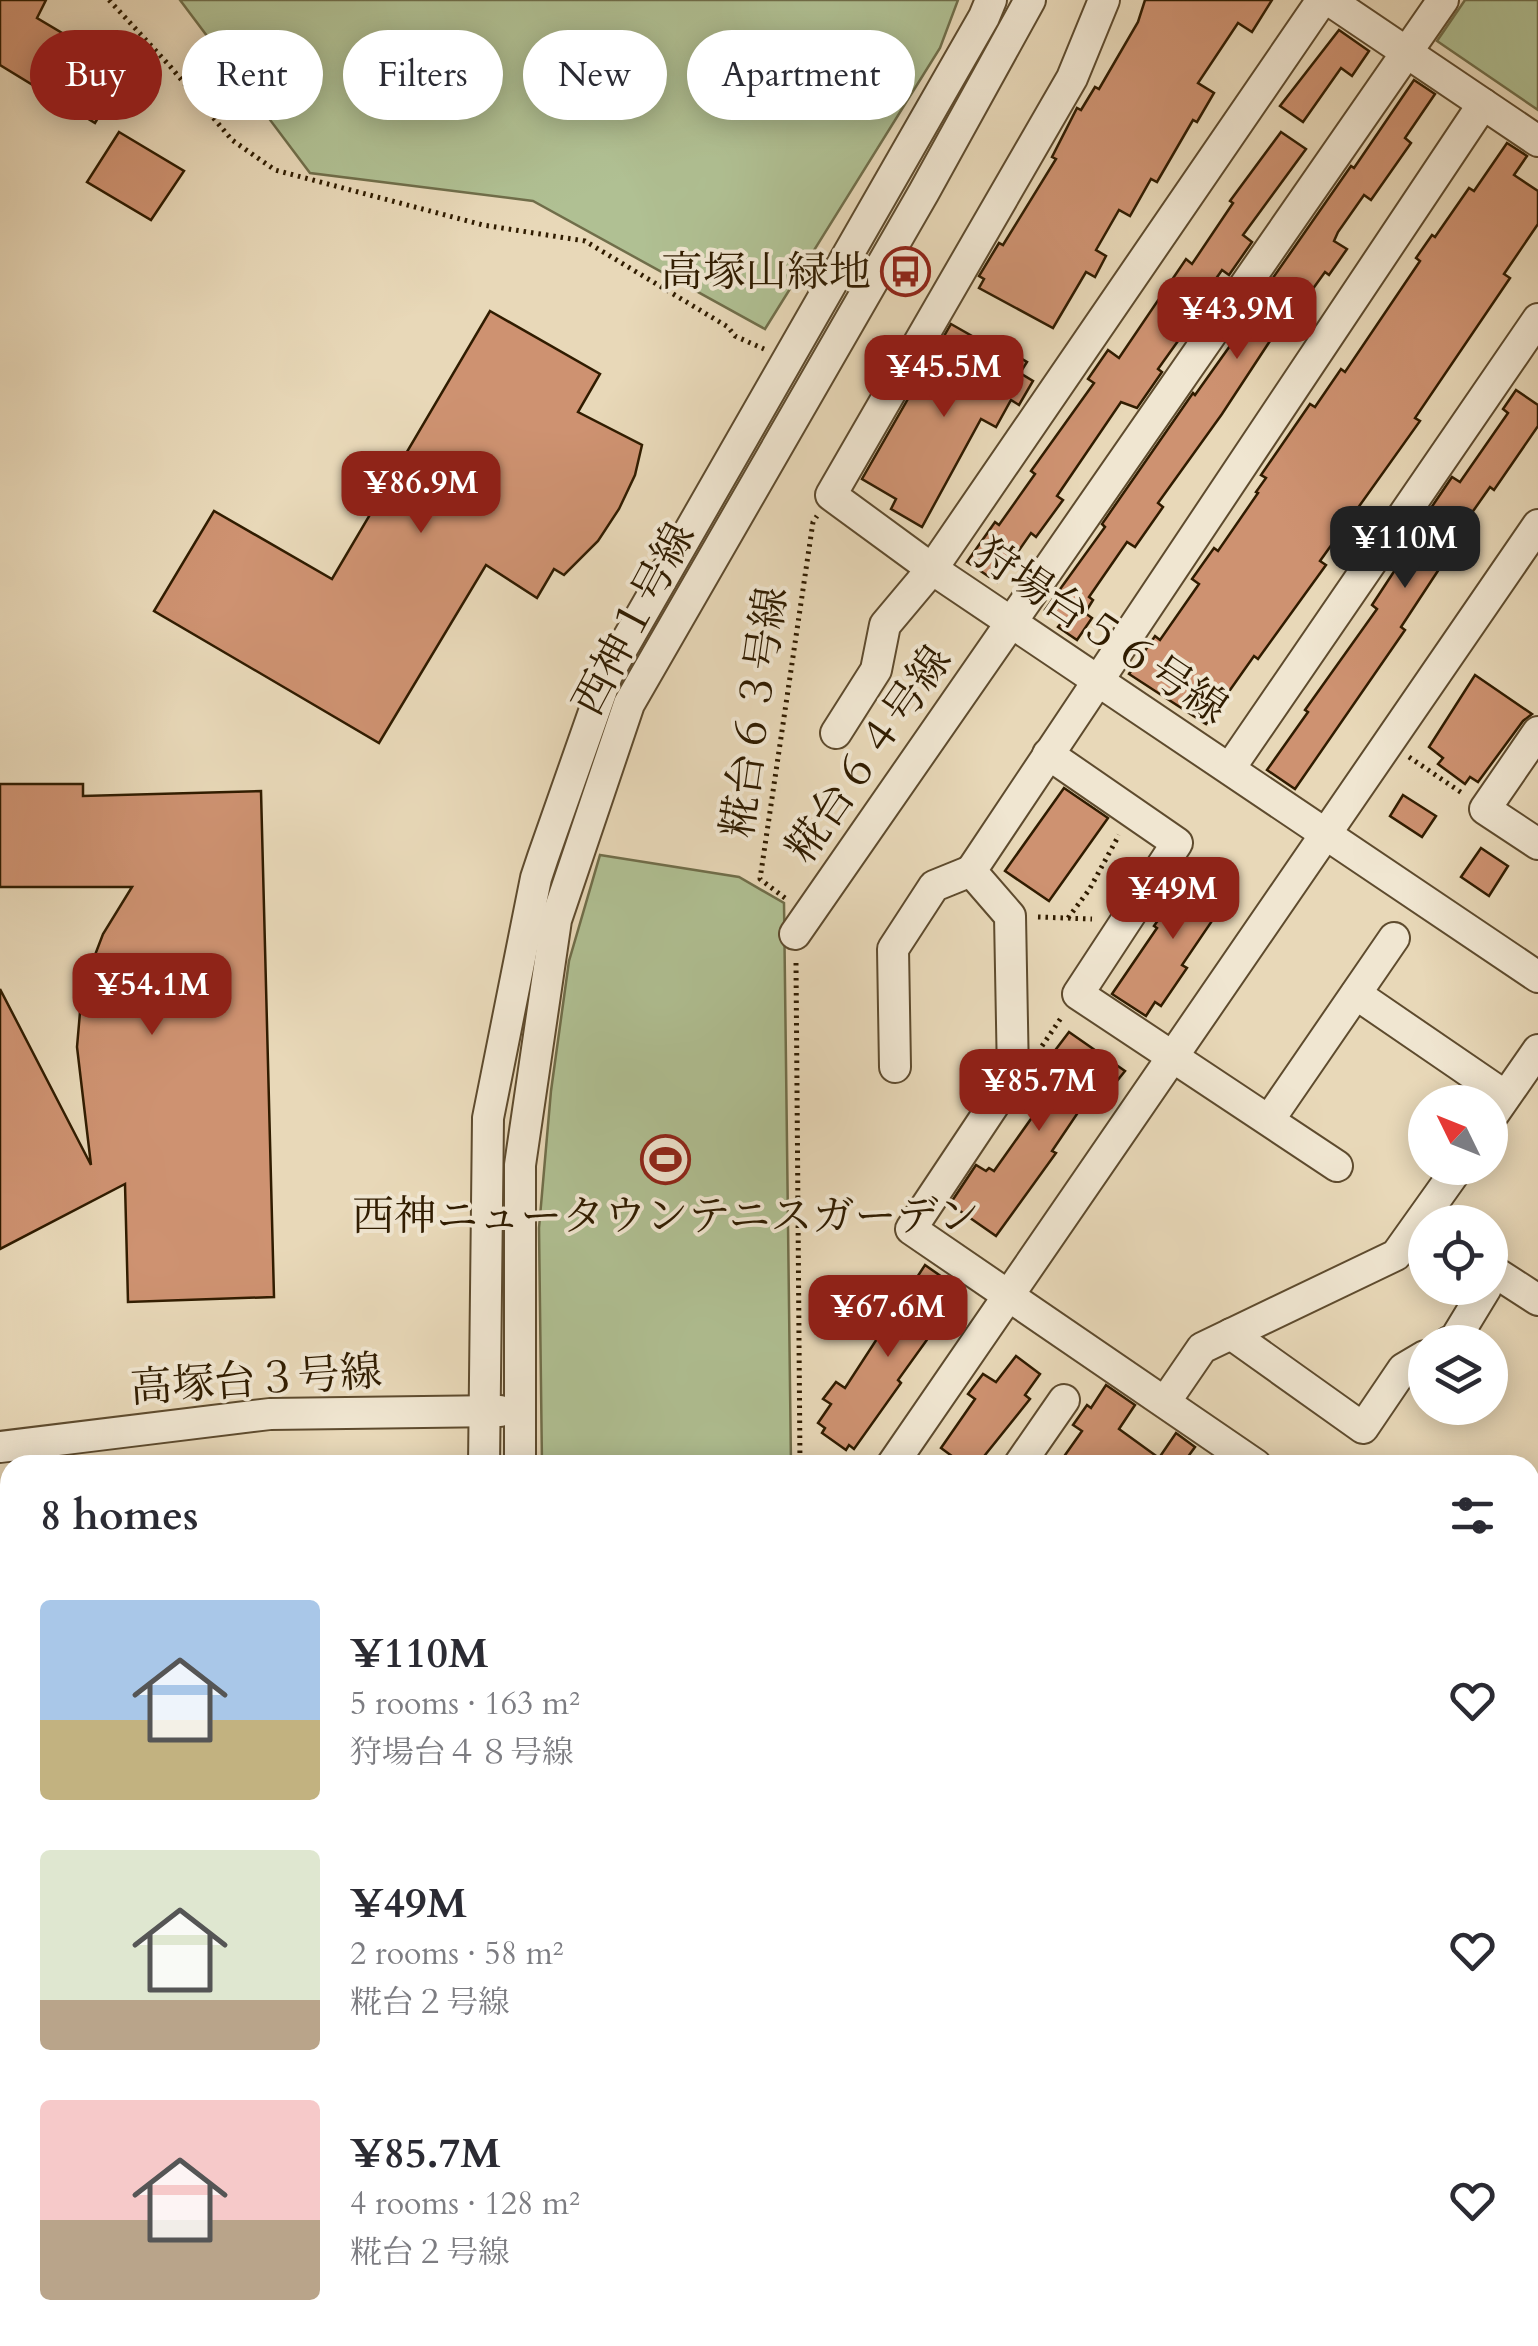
<!DOCTYPE html>
<html lang="en">
<head>
<meta charset="utf-8">
<style>
  :root { --surface:#fff; --page:#f7f7f7; --text:#2b2b33; --muted:#7c7c81; --accent:#8f2418 }
  body { margin:0; font-family:Cardo,"Noto Serif JP",serif; background:var(--page); color:var(--text); height:100vh; display:flex; flex-direction:column; font-size:38px; white-space:nowrap }
  * { box-sizing:border-box; margin:0 }
  p { font-size:32px; color:var(--muted) }
  .icon { flex:none; width:55px; height:55px; fill:none; stroke:currentColor; stroke-width:2; stroke-linecap:round; stroke-linejoin:round }
  .map { position:relative; flex:1; overflow:hidden }
  .side { position:absolute; left:0px; top:1455px; width:1540px; height:892px; display:flex; flex-direction:column; background:var(--surface); border-radius:30px 30px 0 0; box-shadow:0 5px 25px #0003 }
  .side>* { flex:none }
  .top-card { position:absolute; left:30px; top:30px; width:1000px; height:90px; display:flex; gap:20px }
  .needle { width:65px; rotate:313deg }
  .buttons { position:absolute; left:1408px; top:1085px; display:grid; gap:20px }
  .buttons a { display:grid; place-items:center; width:100px; height:100px; border-radius:50%; background:var(--surface); box-shadow:0 5px 25px #0003; font-size:50px }
  .price { position:absolute; translate:-50% -85px; padding:0 22px; border-radius:20px; background:var(--accent); color:#fff; font-size:32px; line-height:65px; filter:drop-shadow(0 2px 5px #0008) }
  .price::after { content:''; position:absolute; left:50%; top:60px; width:30px; height:22px; margin-left:-15px; background:inherit; clip-path:polygon(0 0,100% 0,50% 100%) }
  .price.selected { background:#222; color:#fff }
  ul { padding:0; list-style:none }
  li { display:flex; align-items:center; gap:30px; height:250px; padding:0 40px }
  li span { display:grid; place-items:center; flex:none; width:280px; height:200px; border-radius:10px; color:#555 }
  li>.icon { margin-inline-start:auto }
  span .icon { width:120px; height:120px; fill:#fffc; stroke-width:1 }
  li b { font-size:42px }
  h2 { display:flex; justify-content:space-between; align-items:center; height:120px; padding:0 40px; font-size:42px }
  .chip { padding:0 35px; border-radius:45px; background:var(--surface); box-shadow:0 5px 25px #0003; font-size:35px; line-height:90px }
  .chip.selected { background:var(--accent); color:#fff }
  .map>svg:first-child { display:block }
  .green { fill:#b0c093; stroke:#706e4a; stroke-width:2.5 }
  .building { fill:#ce9271; stroke:#301c00; stroke-width:2.5 }
  .lines { fill:none; stroke-linecap:round; stroke-linejoin:round }
  .minor-casing { stroke:#5e4b2e; stroke-width:34 }
  .path { stroke:#301c00; stroke-width:5; stroke-dasharray:2.5 5; stroke-linecap:butt }
  .minor { stroke:#f0e6d1; stroke-width:30 }
  .labels { text-anchor:middle; dominant-baseline:central; stroke-width:8; stroke-linejoin:round; paint-order:stroke }
  .poi-label { font-size:42px; fill:#301c00; stroke:#f0e6d1; text-anchor:end }
  .street-label { font-size:42px; fill:#301c00; stroke:#f0e6d1 }
</style>
</head>
<body>
<div class="map">
<svg width="1538" height="2346" viewBox="0 0 1538 2346">
  <rect width="100%" height="100%" fill="#e8d8b8"/>
  <filter id="stains"><feTurbulence type="fractalNoise" baseFrequency=".002" numOctaves="4"/><feColorMatrix values="0 0 0 0 .2 0 0 0 0 .09 0 0 0 0 .02 0 0 0 .5 -.17"/></filter>
  <radialGradient id="worn" r=".72"><stop offset=".6" stop-color="#630" stop-opacity="0"/><stop offset="1" stop-color="#630" stop-opacity=".3"/></radialGradient>
  <g class="green">
    <polygon points="180,0 958,0 940,48 765,329 533,201 310,173"/>
    <polygon points="1465,0 1538,0 1538,110 1437,41"/>
    <polygon points="600,855 739,877 784,903 791,1465 542,1465 539,1228 551,1091 569,961"/>
    <polygon points="553,2338 764,2338 768,2346 553,2346"/>
  </g>
  <g class="building">
    <polygon points="0,0 46,0 37,18 126,71 95,123 0,65"/>
    <polygon points="1145,0 1272,0 1252,32 1238,23 1198,83 1214,93 1197,122 1193,120 1157,182 1151,179 1130,216 1119,210 1096,250 1106,256 1095,277 1086,272 1053,328 979,288 984,279 979,276 999,243 1003,245 1056,159 1052,157 1077,108 1081,110 1095,87 1099,89 1138,22"/>
    <polygon points="1339,30 1369,51 1352,76 1341,68 1303,122 1280,106"/>
    <polygon points="1414,80 1435,94 1405,138 1411,143 1371,200 1364,195 1338,232 1334,241 1347,249 1329,275 1325,272 1294,315 1289,312 1222,414 1158,503 1163,507 1135,547 1127,542 1089,597 1093,600 1085,613 1092,618 1077,640 1058,627 1062,622 1045,610 1105,527 1102,524 1193,393 1195,395 1232,343 1229,341 1351,166 1354,168"/>
    <polygon points="119,132 184,171 151,220 87,182"/>
    <polygon points="1281,132 1306,149 1243,235 1252,242 1229,275 1222,270 1206,293 1200,289 1173,327 1183,334 1158,369 1162,372 1137,408 1121,402 1057,496 1063,500 1036,537 1031,533 997,582 967,562 995,522 999,525 1035,474 1031,471 1094,383 1088,379 1108,350 1119,358 1186,259 1192,264 1233,203 1230,201"/>
    <polygon points="1507,143 1527,156 1514,175 1538,191 1538,224 1504,274 1510,278 1415,418 1420,421 1320,561 1326,565 1258,659 1254,656 1206,724 1129,674 1155,636 1160,640 1199,584 1192,579 1214,548 1218,551 1258,493 1256,492 1266,478 1261,475 1310,404 1315,407 1341,369 1345,372 1420,261 1416,258 1432,235 1435,237 1469,188 1474,191"/>
    <polygon points="490,311 600,374 578,412 642,445 635,475 619,509 598,541 564,575 554,569 537,598 486,565 379,743 154,611 214,511 332,579"/>
    <polygon points="951,324 995,349 998,345 1027,362 1020,373 1033,381 1019,405 1011,400 996,427 981,419 922,527 891,509 896,499 862,479"/>
    <polygon points="1516,390 1538,405 1538,426 1494,490 1490,487 1445,551 1449,554 1401,627 1405,630 1295,789 1267,770 1308,712 1305,710 1377,609 1372,605 1395,570 1391,567 1452,477 1460,482 1508,413 1503,409"/>
    <polygon points="1475,675 1532,714 1523,721 1478,782 1470,777 1465,784 1438,764 1443,758 1429,747"/>
    <polygon points="0,784 83,784 83,796 261,791 274,1297 128,1302 125,1184 0,1249 0,989 91,1165 77,1047 82,989 103,934 132,887 0,887"/>
    <polygon points="1064,788 1108,818 1049,901 1005,871"/>
    <polygon points="1403,795 1436,816 1422,837 1390,816"/>
    <polygon points="1481,848 1508,866 1489,896 1461,877"/>
    <polygon points="1206,861 1225,874 1218,885 1231,893 1182,965 1187,968 1161,1006 1155,1002 1146,1016 1112,994 1157,928 1154,926 1168,906 1172,909"/>
    <polygon points="1069,1032 1125,1071 1092,1112 1083,1105 1052,1151 1056,1153 996,1236 950,1204 976,1165 986,1171 989,1168 994,1171 1055,1085 1038,1073"/>
    <polygon points="925,1265 962,1291 898,1380 901,1383 854,1449 849,1445 846,1450 822,1433 825,1428 818,1423 831,1404 823,1399 836,1382 845,1388"/>
    <polygon points="1016,1356 1040,1374 1025,1395 1030,1399 977,1465 964,1465 941,1448 975,1399 968,1394 983,1374 996,1382"/>
    <polygon points="1106,1385 1135,1405 1119,1429 1159,1458 1176,1433 1195,1447 1182,1465 1058,1465 1082,1431 1073,1425 1087,1405 1091,1408"/>
  </g>
  <g class="lines">
    <defs>
      <g id="minor">
        <polyline points="1104,0 1072,78 831,495 932,569 1538,977"/>
        <polyline points="1329,0 1538,141"/>
        <polyline points="1538,732 1485,809 1538,844"/>
        <polyline points="836,733 876,670 885,625 932,569 1322,0"/>
        <polyline points="1048,754 1177,843 1078,994 1337,1166"/>
        <polyline points="1230,768 1538,319"/>
        <polyline points="795,934 1443,0"/>
        <polyline points="1356,994 1505,1096"/>
        <polyline points="895,1067 893,949 934,886 971,871"/>
        <polyline points="1490,1119 1538,1050"/>
        <polyline points="1269,1120 1394,938"/>
        <polyline points="1490,1269 1538,1300"/>
        <polyline points="1231,1334 1363,1428 1403,1369 1425,1356"/>
        <polyline points="1449,1342 1455,1339 1486,1288"/>
        <polyline points="1165,1402 1202,1348 1396,1255 1458,1168"/>
        <polyline points="0,1447 270,1414 500,1411"/>
        <polyline points="484,1465 488,1118 536,878 543,857 607,675 984,17 991,0"/>
        <polyline points="520,1465 520,1165 556,920 629,704 924,192 1030,0"/>
        <polyline points="892,1465 1538,525"/>
        <polyline points="1019,1465 1064,1400"/>
        <polyline points="1256,1465 911,1229 1013,1076 1010,916 971,871 1483,104"/>
        <polyline points="1530,1567 1538,1555"/>
        <polyline points="1530,1652 1538,1657"/>
        <polyline points="1530,1974 1538,1980"/>
        <polyline points="531,2338 531,2346"/>
        <polyline points="806,2338 808,2346"/>
        <polyline points="493,2346 493,2338"/>
        <polyline points="1008,2346 1014,2338"/>
        <polyline points="1128,2346 1126,2344 1130,2338"/>
        <polyline points="1341,2346 1347,2338"/>
      </g>
    </defs>
    <use href="#minor" class="minor-casing"/>
    <g class="path">
      <polyline points="109,0 169,65 232,140 275,170 483,225 585,241 728,327 735,336 764,349"/>
      <polyline points="1409,757 1462,793"/>
      <polyline points="785,898 760,879 813,522 817,516"/>
      <polyline points="1038,917 1092,919"/>
      <polyline points="1068,918 1089,890 1119,835"/>
      <polyline points="796,963 800,1465"/>
      <polyline points="1042,1046 1061,1018"/>
      <polyline points="1530,1766 1538,1772"/>
      <polyline points="1530,2073 1538,2062"/>
      <polyline points="1525,2338 1537,2346"/>
    </g>
    <use href="#minor" class="minor"/>
  </g>
  <defs>
    <symbol id="bus-ring" viewBox="-11 -11 22 22"><circle r="9.5" fill="#f0e6d1" stroke="#8f2418" stroke-width="1.5"/><path d="M-5-6H5V4H4V6H2V4H-2V6H-4V4H-5ZM-3.5-4V0h7V-4ZM-3.5 1.2v1.5H-2V1.2ZM2 1.2v1.5H3.5V1.2Z" fill="#8f2418"/></symbol>
    <symbol id="stadium-ring" viewBox="-11 -11 22 22"><circle r="9.5" fill="#f0e6d1" stroke="#8f2418" stroke-width="1.5"/><path d="M0-5a6.5 5 0 1 0 0 10a6.5 5 0 1 0 0-10ZM-3.5-1.8h7v3.6h-7Z" fill="#8f2418"/></symbol>
  </defs>
  <g fill-rule="evenodd">
    <use href="#bus-ring" x="878" y="244" width="55" height="55"/>
    <use href="#stadium-ring" x="638" y="1132" width="55" height="55"/>
  </g>
  <g class="labels">
    <g class="poi-label">
      <text x="871" y="272">高塚山緑地</text>
      <text x="666" y="1216" text-anchor="middle">西神ニュータウンテニスガーデン</text>
    </g>
    <g class="street-label">
      <text transform="translate(634 619) rotate(-62)">西神１号線</text>
      <text transform="translate(1101 631) rotate(34)">狩場台５６号線</text>
      <text transform="translate(755 712) rotate(-82)">糀台６３号線</text>
      <text transform="translate(869 754) rotate(-55)">糀台６４号線</text>
      <text transform="translate(256 1380) rotate(-4)">高塚台３号線</text>
    </g>
  </g>
  <rect width="100%" height="100%" filter="url(#stains)"/>
  <rect width="100%" height="100%" fill="url(#worn)"/>
</svg>
<div class="buttons">
<a><svg class="needle" viewBox="-14 -14 28 28"><path d="M0-13l5 13h-10z" fill="#e53935"/><path d="M0 13l5-13h-10z" fill="#7c7c81"/></svg></a>
<a><svg class="icon" aria-label="locate" viewBox="0 0 24 24"><circle cx="12" cy="12" r="6"/><path d="M12 2v4M12 18v4M2 12h4M18 12h4"/></svg></a>
<a><svg class="icon" aria-label="layers" viewBox="0 0 24 24"><path d="M12 4l9 5-9 5-9-5zM3 14l9 5 9-5"/></svg></a>
</div>
<b class="price" style="left:1237px;top:362px">¥43.9M</b>
<b class="price" style="left:944px;top:420px">¥45.5M</b>
<b class="price" style="left:421px;top:536px">¥86.9M</b>
<b class="price selected" style="left:1405px;top:591px">¥110M</b>
<b class="price" style="left:1173px;top:942px">¥49M</b>
<b class="price" style="left:152px;top:1038px">¥54.1M</b>
<b class="price" style="left:1039px;top:1134px">¥85.7M</b>
<b class="price" style="left:888px;top:1360px">¥67.6M</b>
<div class="top-card">
<a class="chip selected">Buy</a>
<a class="chip">Rent</a>
<a class="chip">Filters</a>
<a class="chip">New</a>
<a class="chip">Apartment</a>
</div>
<section class="side">
<h2>8 homes<svg class="icon" aria-label="filters" viewBox="0 0 24 24"><path d="M4 7h16M4 17h16"/><circle cx="9" cy="7" r="2"/><circle cx="15" cy="17" r="2"/></svg></h2>
<ul>
<li><span style="background:linear-gradient(#a9c7e8 60%,#c2b280 0)"><svg class="icon" aria-label="home" viewBox="0 0 24 24"><path d="M3 11l9-7 9 7M6 9v11h12V9"/></svg></span><div><b>¥110M</b><p>5 rooms · 163 m²</p><p>狩場台４８号線</p></div><svg class="icon" aria-label="heart" viewBox="0 0 24 24"><path d="M12 20l-8-8c-3-5 5-10 8-4 3-6 11-1 8 4z"/></svg></li>
<li><span style="background:linear-gradient(#dfe7d0 75%,#b9a48a 0)"><svg class="icon" aria-label="home" viewBox="0 0 24 24"><path d="M3 11l9-7 9 7M6 9v11h12V9"/></svg></span><div><b>¥49M</b><p>2 rooms · 58 m²</p><p>糀台２号線</p></div><svg class="icon" aria-label="heart" viewBox="0 0 24 24"><path d="M12 20l-8-8c-3-5 5-10 8-4 3-6 11-1 8 4z"/></svg></li>
<li><span style="background:linear-gradient(#f6c9c9 60%,#b9a48a 0)"><svg class="icon" aria-label="home" viewBox="0 0 24 24"><path d="M3 11l9-7 9 7M6 9v11h12V9"/></svg></span><div><b>¥85.7M</b><p>4 rooms · 128 m²</p><p>糀台２号線</p></div><svg class="icon" aria-label="heart" viewBox="0 0 24 24"><path d="M12 20l-8-8c-3-5 5-10 8-4 3-6 11-1 8 4z"/></svg></li>
</ul>
</section>
</div>
</body>
</html>
